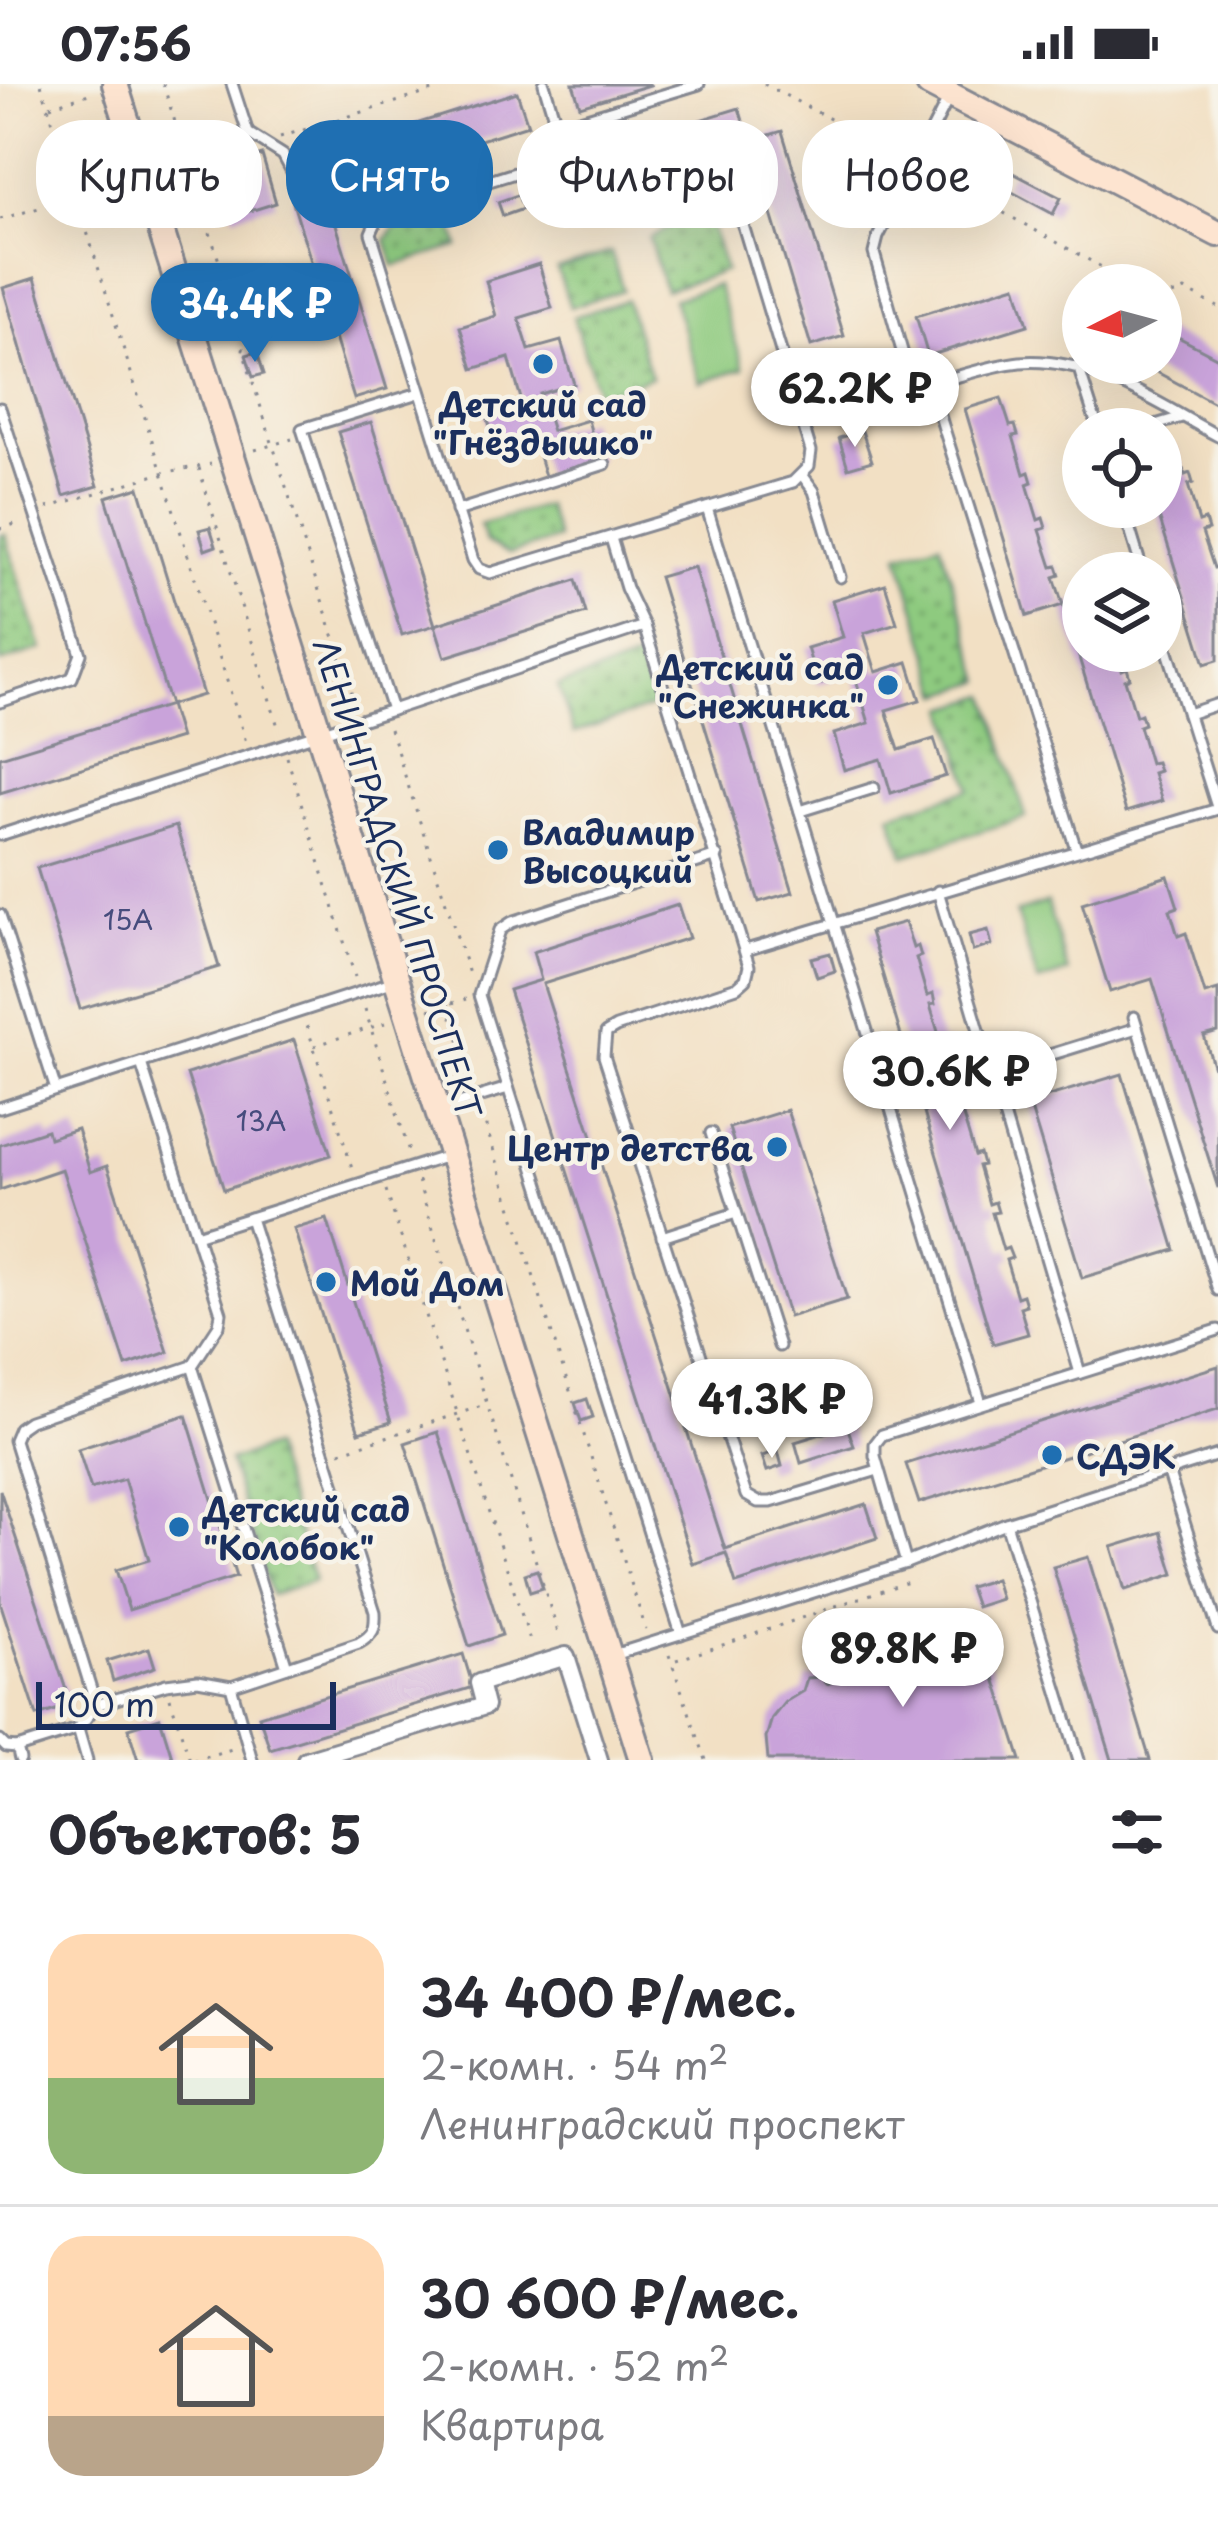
<!DOCTYPE html>
<html lang="ru">
<head>
<meta charset="utf-8">
<style>
  :root { --surface:#fff; --page:#f2f2f3; --text:#2b2b33; --muted:#7c7c81; --line:#e1e1e2; --accent:#1f6fb2 }
  body { margin:0; font-family:"Playpen Sans",sans-serif; background:var(--page); color:var(--text); height:100vh; display:flex; flex-direction:column; font-size:45px; white-space:nowrap }
  * { box-sizing:border-box; margin:0 }
  p { font-size:39px; color:var(--muted) }
  .icon { flex:none; width:66px; height:66px; fill:none; stroke:currentColor; stroke-width:2; stroke-linecap:round; stroke-linejoin:round }
  .map { position:relative; height:1676px; overflow:hidden }
  .panel { display:flex; flex-direction:column; background:var(--surface); flex:1 }
  .panel>* { flex:none }
  .hud { position:absolute; left:36px; top:36px; width:1146px; height:108px; display:flex; gap:24px }
  .needle { width:78px; rotate:264deg }
  .buttons { position:absolute; left:1062px; top:180px; display:grid; gap:24px }
  .buttons a { display:grid; place-items:center; width:120px; height:120px; border-radius:50%; background:var(--surface); box-shadow:0 12px 48px #0002; font-size:60px }
  .scale { position:absolute; left:36px; bottom:30px; width:300px; box-sizing:border-box; padding-left:12px; border:6px solid #1b2f5e; border-top:0; font-size:33px; line-height:42px; white-space:nowrap; color:#1b2f5e; -webkit-text-stroke:9px #f7f3e8; paint-order:stroke }
  .price { position:absolute; translate:-50% -102px; padding:0 27px; border-radius:42px; background:#fff; color:#222; font-size:39px; line-height:78px; filter:drop-shadow(0 3px 6px #0008) }
  .price::after { content:''; position:absolute; left:50%; top:72px; width:36px; height:27px; margin-left:-18px; background:inherit; clip-path:polygon(0 0,100% 0,50% 100%) }
  .price.current { background:var(--accent); color:#fff }
  ul { padding:0; list-style:none }
  li { display:flex; align-items:center; gap:36px; height:300px; padding:0 48px }
  li+li { border-top:3px solid var(--line) }
  li span { display:grid; place-items:center; flex:none; width:336px; height:240px; border-radius:36px; color:#555 }
  li>.icon { margin-inline-start:auto }
  span .icon { width:144px; height:144px; fill:#fffc; stroke-width:1 }
  li b { font-size:51px }
  h2 { display:flex; justify-content:space-between; align-items:center; height:144px; padding:0 48px; font-size:51px }
  .pill { padding:0 42px; border-radius:48px; background:var(--surface); box-shadow:0 12px 48px #0002; font-size:42px; line-height:108px }
  .pill.current { background:var(--accent); color:#fff }
  .status { display:flex; justify-content:space-between; align-items:center; height:84px; padding:0 60px; background:var(--surface); direction:ltr }
  .status svg { height:33px; fill:currentColor }
  .map>svg:first-child { display:block }
  .grass { fill:url(#grass-dots); stroke:#547c6e; stroke-width:3 }
  .garden { fill:#8eca7f; stroke:#547c6e; stroke-width:3 }
  .building { fill:#c9a3da }
  .lines { fill:none; stroke-linecap:round; stroke-linejoin:round }
  .lane-casing { stroke:#868891; stroke-width:15 }
  .street-casing { stroke:#868891; stroke-width:22 }
  .secondary-casing { stroke:#868891; stroke-width:30 }
  .path { stroke:#868891; stroke-width:3; stroke-dasharray:3 9; stroke-linecap:butt }
  .lane { stroke:#fff; stroke-width:9 }
  .street { stroke:#fff; stroke-width:16 }
  .secondary { stroke:#fde4d0; stroke-width:24 }
  .poi-dot { fill:#1f6fb2; stroke:#f7f3e8; stroke-width:4.5 }
  .labels { text-anchor:middle; dominant-baseline:central; stroke-width:9; stroke-linejoin:round; paint-order:stroke }
  .number-label { font-size:27px; fill:#464c7d }
  .poi-label { font-size:33px; font-weight:bold; fill:#1b2f5e; stroke:#f7f3e8; text-anchor:start }
  .street-label { font-size:33px; fill:#1b2f5e; stroke:#f7f3e8 }
</style>
</head>
<body>
<div class="status"><b>07:56</b><svg viewBox="0 0 49 12"><path d="M0 12V9h3v3zM5 12V6h3v6zM10 12V3h3v9zM15 12V0h3v12zM26 1h20v11H26zM47 4h2v5h-2z"/></svg></div>
<div class="map">
<svg width="1218" height="1676" viewBox="0 0 1218 1676">
  <defs>
    <pattern id="grass-dots" width="8" height="8" patternUnits="userSpaceOnUse" patternTransform="scale(3)"><rect width="8" height="8" fill="#8eca7f"/><path d="M2 2h.1M6 6h.1" fill="none" stroke="#73a46b" stroke-width="1.8" stroke-linecap="round"/></pattern>
  </defs>
  <rect width="100%" height="100%" fill="#f7f3e8"/>
  <filter id="ink" filterUnits="userSpaceOnUse"><feTurbulence type="fractalNoise" baseFrequency=".00833" numOctaves="2"/><feDisplacementMap in="SourceGraphic" scale="24" xChannelSelector="R" yChannelSelector="G"/><feConvolveMatrix kernelMatrix="1 2 1 2 8 2 1 2 1" color-interpolation-filters="sRGB"/></filter>
  <filter id="wash" filterUnits="userSpaceOnUse"><feTurbulence type="fractalNoise" baseFrequency=".004" numOctaves="4" result="noise"/><feDisplacementMap in="SourceGraphic" scale="48" xChannelSelector="R" yChannelSelector="G"/><feGaussianBlur stdDeviation="2.7" result="paint"/><feColorMatrix in="noise" values="0 0 0 0 0 0 0 0 0 0 0 0 0 0 0 0 0 1.4 0 .05"/><feComposite in="paint" operator="in"/></filter>
  <g filter="url(#wash)">
    <rect width="100%" height="100%" fill="#f2e0c4"/>
    <g class="grass">
      <polygon points="445,118 459,162 394,182 386,156 404,131"/>
      <polygon points="706,126 725,187 665,206 649,154"/>
      <polygon points="611,168 623,206 570,223 557,185"/>
      <polygon points="626,216 651,293 598,310 573,233"/>
      <polygon points="546,421 557,455 509,470 486,458 480,441"/>
      <polygon points="5,450 42,565 0,579 0,452"/>
      <polygon points="940,458 983,597 942,610 899,470"/>
      <polygon points="639,575 655,622 574,649 558,602"/>
      <polygon points="988,611 1026,733 904,771 891,730 971,705 947,624"/>
      <polygon points="271,1363 314,1497 271,1511 229,1377"/>
    </g>
    <g class="garden">
      <polygon points="717,201 744,284 700,298 673,215"/>
      <polygon points="1047,819 1068,888 1038,898 1016,829"/>
    </g>
    <g id="blocks">
      <g class="building">
        <polygon points="573,0 649,0 650,1 580,22"/>
        <polygon points="517,8 528,41 325,105 387,305 354,315 292,116 325,105 314,72"/>
        <polygon points="739,24 749,57 782,47 844,252 811,262 749,57 608,100 598,67"/>
        <polygon points="262,71 276,119 234,132 228,115 220,106 220,94 226,86 238,82 238,78"/>
        <polygon points="1011,88 1061,114 1053,130 1003,103"/>
        <polygon points="518,111 523,125 503,132 498,118"/>
        <polygon points="539,180 552,224 519,234 529,266 561,257 574,300 540,310 552,347 588,336 599,376 545,392 535,359 498,370 486,329 522,318 509,274 473,285 460,243 496,232 486,197"/>
        <polygon points="35,194 98,402 64,412 3,204"/>
        <polygon points="1016,201 1028,241 928,272 916,232"/>
        <polygon points="1161,244 1218,274 1218,321 1140,279 1161,279"/>
        <polygon points="257,268 264,290 253,293 246,271"/>
        <polygon points="1001,314 1010,342 1015,341 1018,351 1013,352 1024,390 1029,388 1032,398 1027,400 1038,436 1043,434 1046,444 1040,446 1052,483 1057,482 1060,491 1054,493 1063,521 1027,532 965,325"/>
        <polygon points="371,338 435,541 576,496 586,529 445,573 435,541 402,551 338,348"/>
        <polygon points="862,347 872,377 848,384 839,354"/>
        <polygon points="1176,363 1185,391 1190,389 1193,399 1188,401 1199,438 1205,436 1208,446 1202,448 1214,484 1218,483 1218,576 1205,580 1156,423 1161,423 1161,367"/>
        <polygon points="139,403 203,611 170,621 106,413"/>
        <polygon points="210,443 216,462 205,466 199,446"/>
        <polygon points="694,483 793,808 759,818 659,493"/>
        <polygon points="885,500 897,539 864,549 876,588 908,578 920,616 886,626 899,666 934,655 946,692 891,709 881,675 844,686 834,650 869,639 854,589 818,600 807,564 843,553 832,516"/>
        <polygon points="1083,515 1083,567 1116,567 1122,586 1127,584 1130,594 1125,596 1136,632 1141,630 1144,640 1139,642 1150,679 1156,678 1159,687 1153,689 1162,717 1126,728 1063,521"/>
        <polygon points="170,621 180,654 0,709 0,673"/>
        <polygon points="176,742 219,883 80,925 37,784"/>
        <polygon points="1168,792 1178,823 1170,826 1178,852 1186,849 1205,910 1218,906 1218,948 1204,952 1218,997 1218,1104 1152,895 1110,908 1082,819"/>
        <polygon points="678,821 689,854 543,900 725,1465 866,1420 877,1454 736,1500 726,1469 693,1480 509,906 541,896 533,868"/>
        <polygon points="905,838 913,864 918,862 921,872 916,874 927,912 933,910 935,920 930,921 941,958 946,956 949,966 944,968 955,1005 960,1003 964,1013 958,1015 975,1072 980,1070 983,1081 978,1082 989,1120 995,1118 998,1128 992,1129 1003,1166 1008,1164 1012,1174 1006,1176 1017,1213 1023,1211 1026,1221 1020,1223 1028,1250 993,1260 870,848"/>
        <polygon points="988,846 992,861 973,867 969,851"/>
        <polygon points="830,869 835,887 817,893 811,874"/>
        <polygon points="294,956 331,1071 224,1106 187,990"/>
        <polygon points="1122,990 1175,1166 1082,1194 1029,1018"/>
        <polygon points="787,1026 847,1215 789,1233 729,1044"/>
        <polygon points="77,1045 90,1088 107,1082 168,1268 126,1282 62,1085 0,1106 0,1061 47,1046 49,1054"/>
        <polygon points="327,1135 391,1338 359,1348 294,1145"/>
        <polygon points="1218,1282 1218,1325 919,1419 906,1380"/>
        <polygon points="587,1315 593,1333 581,1337 575,1319"/>
        <polygon points="186,1331 236,1493 129,1526 116,1486 149,1476 124,1395 91,1405 78,1365"/>
        <polygon points="847,1342 854,1362 801,1379 795,1358"/>
        <polygon points="438,1348 502,1551 469,1562 405,1359"/>
        <polygon points="778,1367 782,1382 767,1387 762,1372"/>
        <polygon points="0,1406 71,1621 37,1632 0,1518"/>
        <polygon points="1161,1448 1174,1490 1125,1506 1112,1463"/>
        <polygon points="1088,1473 1150,1676 1112,1676 1053,1483"/>
        <polygon points="537,1486 543,1504 530,1508 525,1490"/>
        <polygon points="995,1495 1001,1515 976,1523 969,1503"/>
        <polygon points="977,1537 1021,1676 768,1676 766,1654 772,1634 785,1618 803,1607 807,1594 821,1593 827,1600 917,1571 913,1557"/>
        <polygon points="149,1564 155,1583 113,1597 107,1577"/>
        <polygon points="463,1570 473,1603 270,1665 259,1632"/>
        <polygon points="160,1634 173,1676 138,1676 128,1644"/>
      </g>
    </g>
  </g>
  <g filter="url(#ink)">
    <use href="#blocks" fill-opacity="0" stroke="#868891" stroke-width="3"/>
    <g class="lines">
      <defs>
        <g id="lane">
          <polyline points="232,0 248,49 283,71 297,97"/>
          <path d="M544,0L576,106C585,120 594,125 611,123L706,93L727,99L733,108L811,367L809,382L793,398L490,489L479,485L473,476L371,149L377,136L390,128L566,73"/>
          <polyline points="557,43 699,0"/>
          <polyline points="1079,285 1098,345"/>
          <polyline points="908,288 874,169 878,153 948,15"/>
          <polyline points="930,300 1076,765"/>
          <path d="M798,322L908,288L930,300C959,293 990,281 1020,278C1092,272 1158,320 1218,352"/>
          <polyline points="0,324 81,570 72,594 0,618"/>
          <polyline points="1142,345 1182,333"/>
          <polyline points="803,392 814,407 840,493"/>
          <polyline points="1123,423 1143,489"/>
          <polyline points="707,424 981,1319"/>
          <polyline points="457,427 605,380"/>
          <polyline points="611,454 626,504 644,542 749,882 746,895 737,903 616,943 606,949 604,972 746,1411 758,1418 771,1418 878,1386"/>
          <polyline points="1161,545 1217,723"/>
          <polyline points="392,626 644,542"/>
          <polyline points="1188,630 1218,620"/>
          <polyline points="800,727 874,704"/>
          <polyline points="0,751 392,626 302,345 419,309"/>
          <polyline points="938,807 1080,1289"/>
          <polyline points="0,831 56,1006"/>
          <polyline points="746,866 1218,725"/>
          <polyline points="1134,933 1218,1206"/>
          <polyline points="991,989 1137,944"/>
          <polyline points="0,1024 395,897"/>
          <polyline points="439,1025 508,1004"/>
          <polyline points="711,1049 779,1262"/>
          <path d="M250,1134L375,1528C376,1545 373,1551 359,1559L231,1602L252,1676"/>
          <polyline points="196,1151 448,1072"/>
          <polyline points="662,1153 736,1129"/>
          <polyline points="192,1282 287,1583"/>
          <polyline points="1168,1387 1218,1545"/>
          <polyline points="1006,1439 1079,1676"/>
          <polyline points="906,1479 875,1372 875,1360 882,1351 1218,1246"/>
          <polyline points="681,1550 479,911 500,846 512,838 717,772"/>
          <polyline points="610,1572 906,1479 1006,1439 1218,1371"/>
          <polyline points="96,1621 14,1356 19,1344 29,1337 192,1282 219,1241 221,1229 141,979"/>
          <polyline points="78,1645 87,1676"/>
          <polyline points="0,1657 6,1663 17,1664 20,1676"/>
          <polyline points="17,1664 78,1645 96,1621 166,1600 198,1596 231,1602"/>
        </g>
        <polyline id="street" points="306,1676 485,1622 479,1599 566,1572 599,1676"/>
        <g id="secondary">
          <polyline points="115,0 642,1676"/>
          <polyline points="929,0 1218,150"/>
        </g>
      </defs>
      <use href="#lane" class="lane-casing"/>
      <use href="#street" class="street-casing"/>
      <use href="#secondary" class="secondary-casing"/>
      <g class="path">
        <polyline points="41,0 246,658"/>
        <polyline points="163,0 244,256 243,267 355,620"/>
        <polyline points="764,0 900,72"/>
        <polyline points="50,22 92,9"/>
        <polyline points="280,53 456,0"/>
        <polyline points="189,80 242,64"/>
        <polyline points="930,88 1134,201"/>
        <polyline points="0,135 74,114"/>
        <polyline points="1161,215 1185,206 1218,223"/>
        <polyline points="255,366 292,355"/>
        <polyline points="199,384 279,646"/>
        <polyline points="47,424 162,389 211,380"/>
        <polyline points="0,445 21,438"/>
        <polyline points="390,645 470,893"/>
        <polyline points="287,673 355,893"/>
        <polyline points="448,920 472,998"/>
        <polyline points="365,925 410,1071"/>
        <polyline points="429,926 466,915"/>
        <polyline points="307,942 353,1087"/>
        <polyline points="314,962 385,939"/>
        <polyline points="482,1030 646,1546"/>
        <polyline points="418,1097 559,1552"/>
        <polyline points="386,1106 531,1560"/>
        <polyline points="340,1368 485,1321"/>
        <polyline points="669,1571 706,1676"/>
        <path d="M676,1576C757,1551 834,1521 915,1496"/>
        <polyline points="170,1614 190,1676"/>
        <polyline points="193,1676 232,1665"/>
      </g>
      <use href="#lane" class="lane"/>
      <use href="#street" class="street"/>
      <use href="#secondary" class="secondary"/>
    </g>
  </g>
  <g class="poi-dot">
    <circle cx="543" cy="280" r="12"/>
    <circle cx="888" cy="601" r="12"/>
    <circle cx="498" cy="766" r="12"/>
    <circle cx="777" cy="1063" r="12"/>
    <circle cx="326" cy="1198" r="12"/>
    <circle cx="1052" cy="1371" r="12"/>
    <circle cx="179" cy="1443" r="12"/>
  </g>
  <g class="labels">
    <g class="number-label">
      <text x="128" y="834">15А</text>
      <text x="261" y="1035">13А</text>
    </g>
    <g class="poi-label">
      <text x="543" y="319" text-anchor="middle">Детский сад<tspan x="543" dy="38">"Гнёздышко"</tspan></text>
      <text x="864" y="582" text-anchor="end">Детский сад<tspan x="864" dy="38">"Снежинка"</tspan></text>
      <text x="522" y="747">Владимир<tspan x="522" dy="38">Высоцкий</tspan></text>
      <text x="753" y="1063" text-anchor="end">Центр детства</text>
      <text x="350" y="1198">Мой Дом</text>
      <text x="1076" y="1371">СДЭК</text>
      <text x="203" y="1424">Детский сад<tspan x="203" dy="38">"Колобок"</tspan></text>
    </g>
    <g class="street-label">
      <text transform="translate(399 794) rotate(73)">ЛЕНИНГРАДСКИЙ ПРОСПЕКТ</text>
    </g>
  </g>
</svg>
<div class="buttons">
<a><svg class="needle" viewBox="-14 -14 28 28"><path d="M0-13l5 13h-10z" fill="#e53935"/><path d="M0 13l5-13h-10z" fill="#7c7c81"/></svg></a>
<a><svg class="icon" aria-label="locate" viewBox="0 0 24 24"><circle cx="12" cy="12" r="6"/><path d="M12 2v4M12 18v4M2 12h4M18 12h4"/></svg></a>
<a><svg class="icon" aria-label="layers" viewBox="0 0 24 24"><path d="M12 4l9 5-9 5-9-5zM3 14l9 5 9-5"/></svg></a>
</div>
<div class="scale">100 m</div>
<b class="price current" style="left:255px;top:281px">34.4K ₽</b>
<b class="price" style="left:855px;top:366px">62.2K ₽</b>
<b class="price" style="left:950px;top:1049px">30.6K ₽</b>
<b class="price" style="left:772px;top:1377px">41.3K ₽</b>
<b class="price" style="left:903px;top:1626px">89.8K ₽</b>
<div class="hud">
<a class="pill">Купить</a>
<a class="pill current">Снять</a>
<a class="pill">Фильтры</a>
<a class="pill">Новое</a>
</div>
</div>
<section class="panel">
<h2>Объектов: 5<svg class="icon" aria-label="filters" viewBox="0 0 24 24"><path d="M4 7h16M4 17h16"/><circle cx="9" cy="7" r="2"/><circle cx="15" cy="17" r="2"/></svg></h2>
<ul>
<li><span style="background:linear-gradient(#ffd9b3 60%,#8fb573 0)"><svg class="icon" aria-label="home" viewBox="0 0 24 24"><path d="M3 11l9-7 9 7M6 9v11h12V9"/></svg></span><div><b>34 400 ₽/мес.</b><p>2-комн. · 54 m²</p><p>Ленинградский проспект</p></div></li>
<li><span style="background:linear-gradient(#ffd9b3 75%,#b9a48a 0)"><svg class="icon" aria-label="home" viewBox="0 0 24 24"><path d="M3 11l9-7 9 7M6 9v11h12V9"/></svg></span><div><b>30 600 ₽/мес.</b><p>2-комн. · 52 m²</p><p>Квартира</p></div></li>
</ul>
</section>
</body>
</html>
